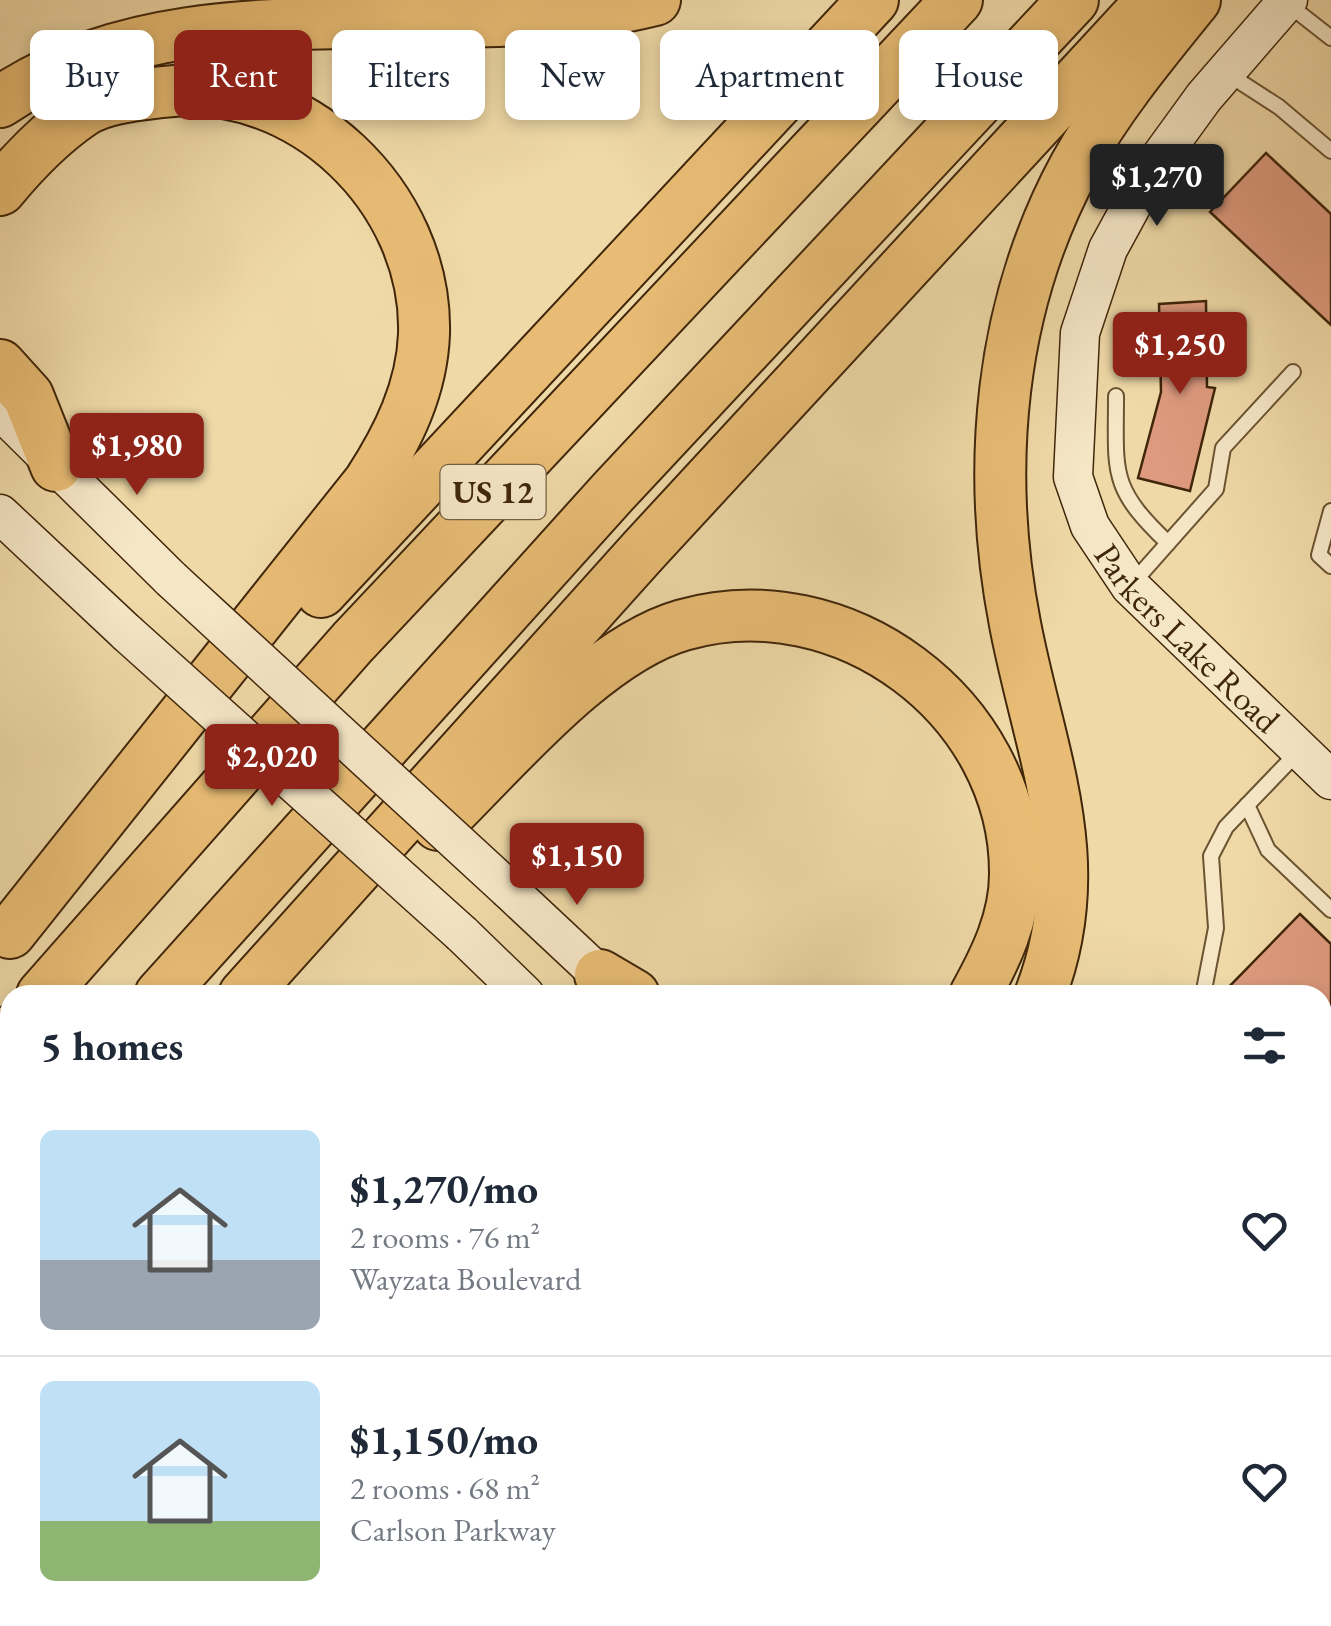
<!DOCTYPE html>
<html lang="en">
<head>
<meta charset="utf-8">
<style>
  :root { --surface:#fff; --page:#f6f6f7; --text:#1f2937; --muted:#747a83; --line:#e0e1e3; --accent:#8f2418 }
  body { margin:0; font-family:"EB Garamond",serif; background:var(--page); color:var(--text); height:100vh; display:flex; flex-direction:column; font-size:38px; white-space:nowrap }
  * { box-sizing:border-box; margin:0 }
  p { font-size:32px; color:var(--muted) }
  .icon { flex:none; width:55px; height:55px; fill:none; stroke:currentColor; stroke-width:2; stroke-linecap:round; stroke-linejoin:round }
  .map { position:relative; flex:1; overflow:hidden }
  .panel { position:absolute; left:0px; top:985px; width:1332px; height:642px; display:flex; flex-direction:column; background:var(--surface); border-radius:30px 30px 0 0; box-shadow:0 5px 15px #0003 }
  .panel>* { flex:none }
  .hud { position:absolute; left:30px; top:30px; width:1272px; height:90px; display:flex; gap:20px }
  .price { position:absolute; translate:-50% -85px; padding:0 22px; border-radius:10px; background:var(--accent); color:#fff; font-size:32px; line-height:65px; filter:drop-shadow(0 2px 5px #0008) }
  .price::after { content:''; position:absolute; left:50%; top:60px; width:30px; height:22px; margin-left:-15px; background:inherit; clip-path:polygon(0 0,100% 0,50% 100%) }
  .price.selected { background:#222; color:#fff }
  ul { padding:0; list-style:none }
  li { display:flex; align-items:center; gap:30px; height:250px; padding:0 40px }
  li+li { border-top:2px solid var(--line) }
  li span { display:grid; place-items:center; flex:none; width:280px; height:200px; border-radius:15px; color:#555 }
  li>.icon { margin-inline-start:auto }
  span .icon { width:120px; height:120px; fill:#fffc; stroke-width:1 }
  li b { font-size:42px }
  h2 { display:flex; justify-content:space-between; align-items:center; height:120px; padding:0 40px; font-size:42px }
  .pill { padding:0 35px; border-radius:15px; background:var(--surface); box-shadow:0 5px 15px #0003; font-size:35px; line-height:90px }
  .pill.selected { background:var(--accent); color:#fff }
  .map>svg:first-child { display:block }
  .building { fill:#dd9a7e; stroke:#40260a; stroke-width:2.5 }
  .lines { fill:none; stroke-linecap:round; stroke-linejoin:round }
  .lane-casing { stroke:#6c5331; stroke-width:18 }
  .street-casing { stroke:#6c5331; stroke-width:31 }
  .secondary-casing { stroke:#40260a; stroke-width:41 }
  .highway-casing { stroke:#40260a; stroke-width:54 }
  .path { stroke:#40260a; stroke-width:5; stroke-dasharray:8 5; stroke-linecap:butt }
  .lane { stroke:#f5e6c6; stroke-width:14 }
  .street { stroke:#f5e6c6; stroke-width:28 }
  .secondary { stroke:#f5e6c6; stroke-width:38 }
  .highway { stroke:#e8bc74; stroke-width:50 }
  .secondary-bridge-casing { stroke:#40260a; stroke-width:41; stroke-linecap:butt }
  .secondary-bridge { stroke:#f5e6c6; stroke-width:38 }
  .labels { text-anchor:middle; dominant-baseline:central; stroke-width:8; stroke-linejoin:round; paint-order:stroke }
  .shield { fill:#f5e6c6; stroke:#766042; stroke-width:2.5 }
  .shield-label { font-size:32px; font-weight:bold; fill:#40260a }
  .street-label { font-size:35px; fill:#40260a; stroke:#f5e6c6 }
</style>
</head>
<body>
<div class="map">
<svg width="1331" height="1626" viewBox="0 0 1331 1626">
  <rect width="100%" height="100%" fill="#efd9a7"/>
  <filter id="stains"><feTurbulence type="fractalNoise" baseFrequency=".002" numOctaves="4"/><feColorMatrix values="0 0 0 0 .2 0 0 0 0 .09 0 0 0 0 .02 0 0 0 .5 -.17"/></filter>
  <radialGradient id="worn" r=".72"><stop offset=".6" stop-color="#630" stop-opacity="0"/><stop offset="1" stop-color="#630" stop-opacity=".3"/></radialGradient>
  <g class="building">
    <polygon points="1266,153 1331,214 1331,325 1210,212"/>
    <polygon points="1206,301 1207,387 1215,388 1190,491 1138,478 1161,392 1159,304"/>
    <polygon points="1300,914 1331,944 1331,1092 1322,1084 1322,995 1230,995 1225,991"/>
    <polygon points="1322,1138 1331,1146 1331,1319 1322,1328"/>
  </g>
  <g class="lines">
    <defs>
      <g id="lane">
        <polyline points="1289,5 1331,38"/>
        <polyline points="1228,74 1279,107 1331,151"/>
        <path d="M1116,396C1116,473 1109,487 1168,543"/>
        <polyline points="1331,511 1319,555 1331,566"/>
        <polyline points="1130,586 1216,489 1223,448 1293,372"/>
        <polyline points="1247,805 1268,850 1331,910"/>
        <polyline points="1203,995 1216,928 1211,856 1226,827 1299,751"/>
        <polyline points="1322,1383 1331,1374"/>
        <polyline points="0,1613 14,1626"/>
      </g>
      <g id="street">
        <polyline points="1322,1519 1331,1510"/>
        <polyline points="0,1543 10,1532"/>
        <polyline points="1322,1596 1331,1588"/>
        <polyline points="1209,1626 1220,1618"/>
      </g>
      <g id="secondary">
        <path id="s1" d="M1288,0L1204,97L1151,170L1108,249L1080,333L1073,477L1090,526L1130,586L1331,780"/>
        <polyline points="0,410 171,579"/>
        <polyline points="0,514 127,633"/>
        <polyline points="509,890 619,993"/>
        <polyline points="462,934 525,995"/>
        <polyline points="1176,1618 1185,1626"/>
        <polyline points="1285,1618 1294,1626"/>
      </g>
      <g id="highway">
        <path d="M0,102C148,0 344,30 518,20C564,18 610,11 655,0"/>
        <path d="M0,190C24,161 51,133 82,112C103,98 138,95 163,92C299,74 428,197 424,334C422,389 398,437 369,482L10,933"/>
        <polyline points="0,365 28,396 56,466"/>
        <polyline points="321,592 873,0"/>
        <path d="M438,825C504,761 595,650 683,625C842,579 1016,707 1015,874C1015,918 996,957 975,995"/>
        <polyline points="600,975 634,995"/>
        <polyline points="42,995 353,642 957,0"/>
        <polyline points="160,995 613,492 1073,0"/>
        <polyline points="244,995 644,550 1152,0"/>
        <path d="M1040,995C1092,862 1040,755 1015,624C985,469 999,306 1075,166C1108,106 1152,53 1195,0"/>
        <polyline points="0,1042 10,1031"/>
        <polyline points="0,1175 10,1164"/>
        <polyline points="0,1273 10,1261"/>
      </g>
    </defs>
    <use href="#lane" class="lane-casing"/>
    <use href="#street" class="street-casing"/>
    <use href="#secondary" class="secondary-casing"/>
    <use href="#highway" class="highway-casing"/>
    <polyline class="path" points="1322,1093 1327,1088"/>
    <use href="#lane" class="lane"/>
    <use href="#street" class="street"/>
    <use href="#secondary" class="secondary"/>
    <use href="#highway" class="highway"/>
    <defs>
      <g id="secondary-bridge">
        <polyline points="171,579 509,890"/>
        <polyline points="127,633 462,934"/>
      </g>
    </defs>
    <use href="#secondary-bridge" class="secondary-bridge-casing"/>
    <use href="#secondary-bridge" class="secondary-bridge"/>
  </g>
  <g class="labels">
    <rect class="shield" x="440.5" y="465" width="105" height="54" rx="8"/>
    <g class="shield-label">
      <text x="493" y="492">US 12</text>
    </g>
    <g class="street-label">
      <text stroke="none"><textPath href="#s1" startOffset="742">Parkers Lake Road</textPath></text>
    </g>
  </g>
  <rect width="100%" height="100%" filter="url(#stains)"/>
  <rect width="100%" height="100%" fill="url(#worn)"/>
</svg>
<b class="price selected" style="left:1157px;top:229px">$1,270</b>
<b class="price" style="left:1180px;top:397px">$1,250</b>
<b class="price" style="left:137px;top:498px">$1,980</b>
<b class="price" style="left:272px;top:809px">$2,020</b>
<b class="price" style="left:577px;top:908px">$1,150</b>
<div class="hud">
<a class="pill">Buy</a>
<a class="pill selected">Rent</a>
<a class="pill">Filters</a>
<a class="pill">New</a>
<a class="pill">Apartment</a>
<a class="pill">House</a>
</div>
<section class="panel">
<h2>5 homes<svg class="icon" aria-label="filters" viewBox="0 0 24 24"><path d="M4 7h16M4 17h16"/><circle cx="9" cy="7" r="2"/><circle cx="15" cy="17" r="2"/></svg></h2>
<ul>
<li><span style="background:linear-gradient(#bfe0f5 65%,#9aa5b1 0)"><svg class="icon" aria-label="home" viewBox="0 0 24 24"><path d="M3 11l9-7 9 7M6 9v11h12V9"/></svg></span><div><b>$1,270/mo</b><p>2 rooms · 76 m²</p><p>Wayzata Boulevard</p></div><svg class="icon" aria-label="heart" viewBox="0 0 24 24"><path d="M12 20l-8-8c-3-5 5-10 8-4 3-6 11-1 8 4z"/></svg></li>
<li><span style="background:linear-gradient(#bfe0f5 70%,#8fb573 0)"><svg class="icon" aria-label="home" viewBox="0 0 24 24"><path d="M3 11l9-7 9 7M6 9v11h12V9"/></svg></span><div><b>$1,150/mo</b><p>2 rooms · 68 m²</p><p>Carlson Parkway</p></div><svg class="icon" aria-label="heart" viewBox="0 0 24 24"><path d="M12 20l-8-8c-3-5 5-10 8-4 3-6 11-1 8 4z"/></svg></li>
</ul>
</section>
</div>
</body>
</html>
